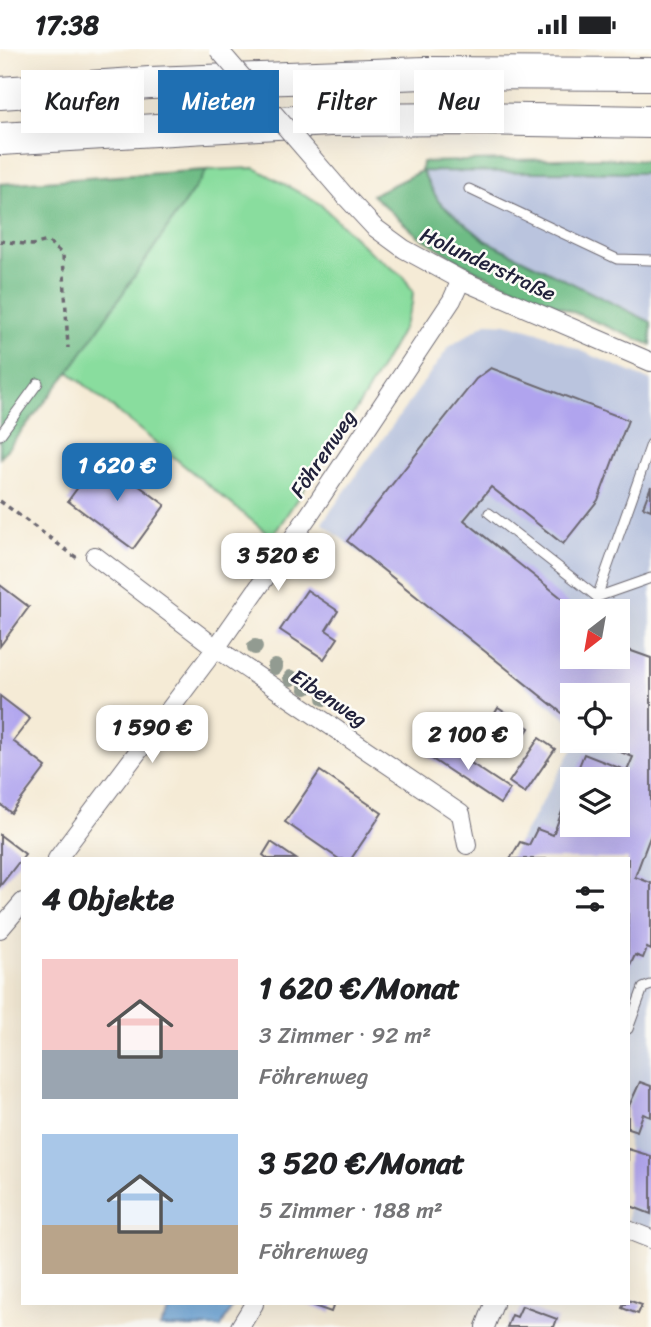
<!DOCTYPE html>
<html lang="de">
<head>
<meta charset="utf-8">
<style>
  :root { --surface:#fff; --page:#f2f2f2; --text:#202124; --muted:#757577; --accent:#1f6fb2 }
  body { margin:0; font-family:Sriracha,sans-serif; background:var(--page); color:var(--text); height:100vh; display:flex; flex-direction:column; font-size:26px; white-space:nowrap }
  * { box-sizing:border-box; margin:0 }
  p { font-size:23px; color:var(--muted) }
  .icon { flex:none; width:38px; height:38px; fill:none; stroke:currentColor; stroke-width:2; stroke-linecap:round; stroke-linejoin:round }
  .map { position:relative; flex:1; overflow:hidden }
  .side { position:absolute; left:21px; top:808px; width:609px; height:448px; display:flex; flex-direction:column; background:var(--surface); border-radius:0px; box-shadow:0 7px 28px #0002 }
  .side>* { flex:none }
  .hud { position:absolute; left:21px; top:21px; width:609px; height:63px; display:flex; gap:14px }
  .needle { width:46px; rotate:211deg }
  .tools { position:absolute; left:560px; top:550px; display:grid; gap:14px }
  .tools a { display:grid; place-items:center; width:70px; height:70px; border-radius:0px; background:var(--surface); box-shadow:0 7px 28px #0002; font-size:35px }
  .price { position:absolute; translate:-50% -60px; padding:0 16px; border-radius:14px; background:#fff; color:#222; font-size:23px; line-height:46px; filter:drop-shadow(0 2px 4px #0008) }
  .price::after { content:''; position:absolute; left:50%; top:42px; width:21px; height:16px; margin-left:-10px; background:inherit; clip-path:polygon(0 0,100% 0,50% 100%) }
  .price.current { background:var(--accent); color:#fff }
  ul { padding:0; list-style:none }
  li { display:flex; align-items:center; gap:21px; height:175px; padding:0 21px }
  li span { display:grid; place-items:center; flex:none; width:196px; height:140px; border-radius:0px; color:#555 }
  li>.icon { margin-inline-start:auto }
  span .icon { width:84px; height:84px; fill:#fffc; stroke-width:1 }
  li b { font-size:30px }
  h2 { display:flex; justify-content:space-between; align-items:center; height:84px; padding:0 21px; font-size:30px }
  .pill { padding:0 24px; border-radius:0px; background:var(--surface); box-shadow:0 7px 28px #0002; font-size:24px; line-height:63px }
  .pill.current { background:var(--accent); color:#fff }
  .status { display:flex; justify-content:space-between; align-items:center; height:49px; padding:0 35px; background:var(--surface); direction:ltr }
  .status svg { height:19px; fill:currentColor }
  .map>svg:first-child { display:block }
  .industrial { fill:#bac4de; fill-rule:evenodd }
  .green { fill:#89dd9e; stroke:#56806c; stroke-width:2 }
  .forest { fill:#6ebc85; stroke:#486f60; stroke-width:2 }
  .water { fill:#68a3d8; stroke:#45628a; stroke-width:2 }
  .building { fill:#b0a4ee }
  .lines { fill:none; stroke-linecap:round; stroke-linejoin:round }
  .service-casing { stroke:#6c6871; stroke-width:11 }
  .minor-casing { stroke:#6c6871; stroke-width:20 }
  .motorway-casing { stroke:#6c6871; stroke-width:34 }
  .path { stroke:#6c6871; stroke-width:3.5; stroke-dasharray:5 5; stroke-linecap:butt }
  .service { stroke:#fff; stroke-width:9 }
  .minor { stroke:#fff; stroke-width:18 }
  .motorway { stroke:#fff; stroke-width:32 }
  .minor-bridge-casing { stroke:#6c6871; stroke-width:20; stroke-linecap:butt }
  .minor-bridge { stroke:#fff; stroke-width:18 }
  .tree { fill:#929b91 }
  .labels { text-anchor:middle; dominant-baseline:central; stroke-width:5; stroke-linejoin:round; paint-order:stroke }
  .street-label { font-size:21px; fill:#22223b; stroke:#fdfcf7 }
</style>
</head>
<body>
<div class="status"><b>17:38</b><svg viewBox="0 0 49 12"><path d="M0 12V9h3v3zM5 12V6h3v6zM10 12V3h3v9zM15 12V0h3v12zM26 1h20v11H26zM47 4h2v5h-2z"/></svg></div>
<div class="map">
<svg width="651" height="1278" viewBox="0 0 651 1278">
  <rect width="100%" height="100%" fill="#fdfcf7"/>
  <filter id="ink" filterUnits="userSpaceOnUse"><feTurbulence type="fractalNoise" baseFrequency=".0143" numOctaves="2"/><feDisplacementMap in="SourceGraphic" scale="14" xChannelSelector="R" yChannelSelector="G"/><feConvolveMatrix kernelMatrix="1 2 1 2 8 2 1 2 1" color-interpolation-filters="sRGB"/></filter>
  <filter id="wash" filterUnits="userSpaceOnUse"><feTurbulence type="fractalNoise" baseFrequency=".00686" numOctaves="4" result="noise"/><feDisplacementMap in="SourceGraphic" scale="28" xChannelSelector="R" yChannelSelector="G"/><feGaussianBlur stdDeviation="1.57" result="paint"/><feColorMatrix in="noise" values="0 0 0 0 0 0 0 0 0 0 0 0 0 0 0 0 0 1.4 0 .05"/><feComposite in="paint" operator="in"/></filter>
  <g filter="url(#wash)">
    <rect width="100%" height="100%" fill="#f5ebd6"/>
    <g class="industrial">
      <polygon points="422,121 651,124 651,273 486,192 439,153"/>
      <path d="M486,274L510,275L538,283L651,332V1180L628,1172V810H509L578,691H618V646H572V674L322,474L449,298ZM572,562H618V607H572ZM572,730H618V775H572Z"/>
    </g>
    <polygon class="green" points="255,119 320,155 369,202 404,228 413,243 412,255 403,279 365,347 272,488 69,323 207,121"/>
    <g class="forest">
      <polygon points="599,109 651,112 651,124 422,122 439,153 486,192 651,273 651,296 478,223 417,186 372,146 421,122 422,113"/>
      <polygon points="207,121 69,323 0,409 0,135"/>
    </g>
    <polygon class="water" points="173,1255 234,1255 221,1278 160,1278"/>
    <g id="blocks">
      <g class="building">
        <polygon points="491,319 628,371 598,451 563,495 491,438 464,471 578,562 572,562 572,607 618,607 618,593 626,600 651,609 651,785 635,828 651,834 651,901 647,899 643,909 635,906 628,921 628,810 510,810 520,793 529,796 537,780 553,786 572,736 572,775 618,775 618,730 574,730 584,705 627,722 633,708 591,691 618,691 618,646 572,646 572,672 347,492 476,330"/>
        <polygon points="100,408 165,456 133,500 68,452"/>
        <polygon points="651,437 651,461 643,458"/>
        <polygon points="0,536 29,558 0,597"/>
        <polygon points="307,541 338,562 326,581 338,589 324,610 280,581"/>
        <polygon points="0,647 30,670 13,692 46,718 11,764 0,755"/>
        <polygon points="498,659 529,679 518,696 488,676"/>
        <polygon points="539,689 555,700 525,744 509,733"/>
        <polygon points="436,691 510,740 500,755 426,706"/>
        <polygon points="320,722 382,764 351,810 339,810 285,773"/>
        <polygon points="0,786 25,805 0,837"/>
        <polygon points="271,793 296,810 268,810 263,806"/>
        <polygon points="640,1033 651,1037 651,1068 643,1065 637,1082 628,1079 628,1059"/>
        <polygon points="628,1100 651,1107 651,1165 628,1156"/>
        <polygon points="628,1251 642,1256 638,1265 622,1259 624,1255 628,1255"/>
        <polygon points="308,1255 334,1255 331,1263"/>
        <polygon points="522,1257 557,1270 554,1278 507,1278 512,1266 517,1268"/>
      </g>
    </g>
  </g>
  <g filter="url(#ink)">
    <use href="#blocks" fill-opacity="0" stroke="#6c6871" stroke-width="2"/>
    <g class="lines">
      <defs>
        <g id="service">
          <polyline points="469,140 617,210 651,211"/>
          <polyline points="0,386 38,334"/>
          <polyline points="489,464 597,548 651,529"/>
          <polyline points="597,548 651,395"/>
          <polyline points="628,980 643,939 651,936"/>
        </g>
        <g id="minor">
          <polyline points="347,149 374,178 404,200 461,231 651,313"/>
          <polyline points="95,507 216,599 461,765 467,796"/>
          <polyline points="57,810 216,599 309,466 452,251 461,231"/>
          <polyline points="0,880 23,853"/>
          <polyline points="628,1181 651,1190"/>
          <polyline points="240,1278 254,1255"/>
          <polyline points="485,1278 494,1255"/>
        </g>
        <g id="motorway">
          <polyline points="0,44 150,34 425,24 651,25"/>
          <polyline points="0,90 330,71 472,70 651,73"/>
        </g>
      </defs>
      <use href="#service" class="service-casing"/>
      <use href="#minor" class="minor-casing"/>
      <use href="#motorway" class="motorway-casing"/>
      <g class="path">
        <polyline points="0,192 32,196 48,192 63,206 68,299"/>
        <polyline points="0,452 77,509"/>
      </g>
      <use href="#service" class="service"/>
      <use href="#minor" class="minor"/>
      <use href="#motorway" class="motorway"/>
      <defs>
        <polyline id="minor-bridge" points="218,0 347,149"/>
      </defs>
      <use href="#minor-bridge" class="minor-bridge-casing"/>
      <use href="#minor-bridge" class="minor-bridge"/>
    </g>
    <g class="tree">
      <circle cx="255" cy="598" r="8"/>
      <circle cx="275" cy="618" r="8"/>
      <circle cx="291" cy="629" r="8"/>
      <circle cx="306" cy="638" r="8"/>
      <circle cx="325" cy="649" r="8"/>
    </g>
  </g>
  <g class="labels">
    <g class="street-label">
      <text transform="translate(488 215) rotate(25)">Holunderstraße</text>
      <text transform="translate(323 405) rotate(-56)">Föhrenweg</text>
      <text transform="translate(329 649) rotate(34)">Eibenweg</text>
    </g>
  </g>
</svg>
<div class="tools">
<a><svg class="needle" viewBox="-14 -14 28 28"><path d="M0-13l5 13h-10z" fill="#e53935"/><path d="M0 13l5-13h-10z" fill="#757577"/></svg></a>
<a><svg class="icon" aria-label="locate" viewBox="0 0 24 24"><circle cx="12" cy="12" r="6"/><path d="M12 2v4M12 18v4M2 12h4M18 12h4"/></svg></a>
<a><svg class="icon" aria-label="layers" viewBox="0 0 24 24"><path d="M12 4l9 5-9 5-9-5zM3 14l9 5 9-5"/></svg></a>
</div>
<b class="price current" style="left:117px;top:454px">1 620 €</b>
<b class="price" style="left:278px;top:544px">3 520 €</b>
<b class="price" style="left:152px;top:716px">1 590 €</b>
<b class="price" style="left:468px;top:723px">2 100 €</b>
<div class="hud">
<a class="pill">Kaufen</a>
<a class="pill current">Mieten</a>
<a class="pill">Filter</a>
<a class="pill">Neu</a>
</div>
<section class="side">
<h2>4 Objekte<svg class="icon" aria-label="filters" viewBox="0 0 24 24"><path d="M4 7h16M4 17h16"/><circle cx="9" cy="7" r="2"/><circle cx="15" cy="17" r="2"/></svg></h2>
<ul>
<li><span style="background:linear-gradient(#f6c9c9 65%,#9aa5b1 0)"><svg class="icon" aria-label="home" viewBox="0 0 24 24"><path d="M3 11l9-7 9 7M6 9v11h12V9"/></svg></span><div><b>1 620 €/Monat</b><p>3 Zimmer · 92 m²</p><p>Föhrenweg</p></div></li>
<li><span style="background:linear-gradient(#a9c7e8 65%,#b9a48a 0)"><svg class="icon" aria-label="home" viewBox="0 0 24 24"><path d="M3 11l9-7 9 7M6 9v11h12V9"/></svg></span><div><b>3 520 €/Monat</b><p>5 Zimmer · 188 m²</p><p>Föhrenweg</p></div></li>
</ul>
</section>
</div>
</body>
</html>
